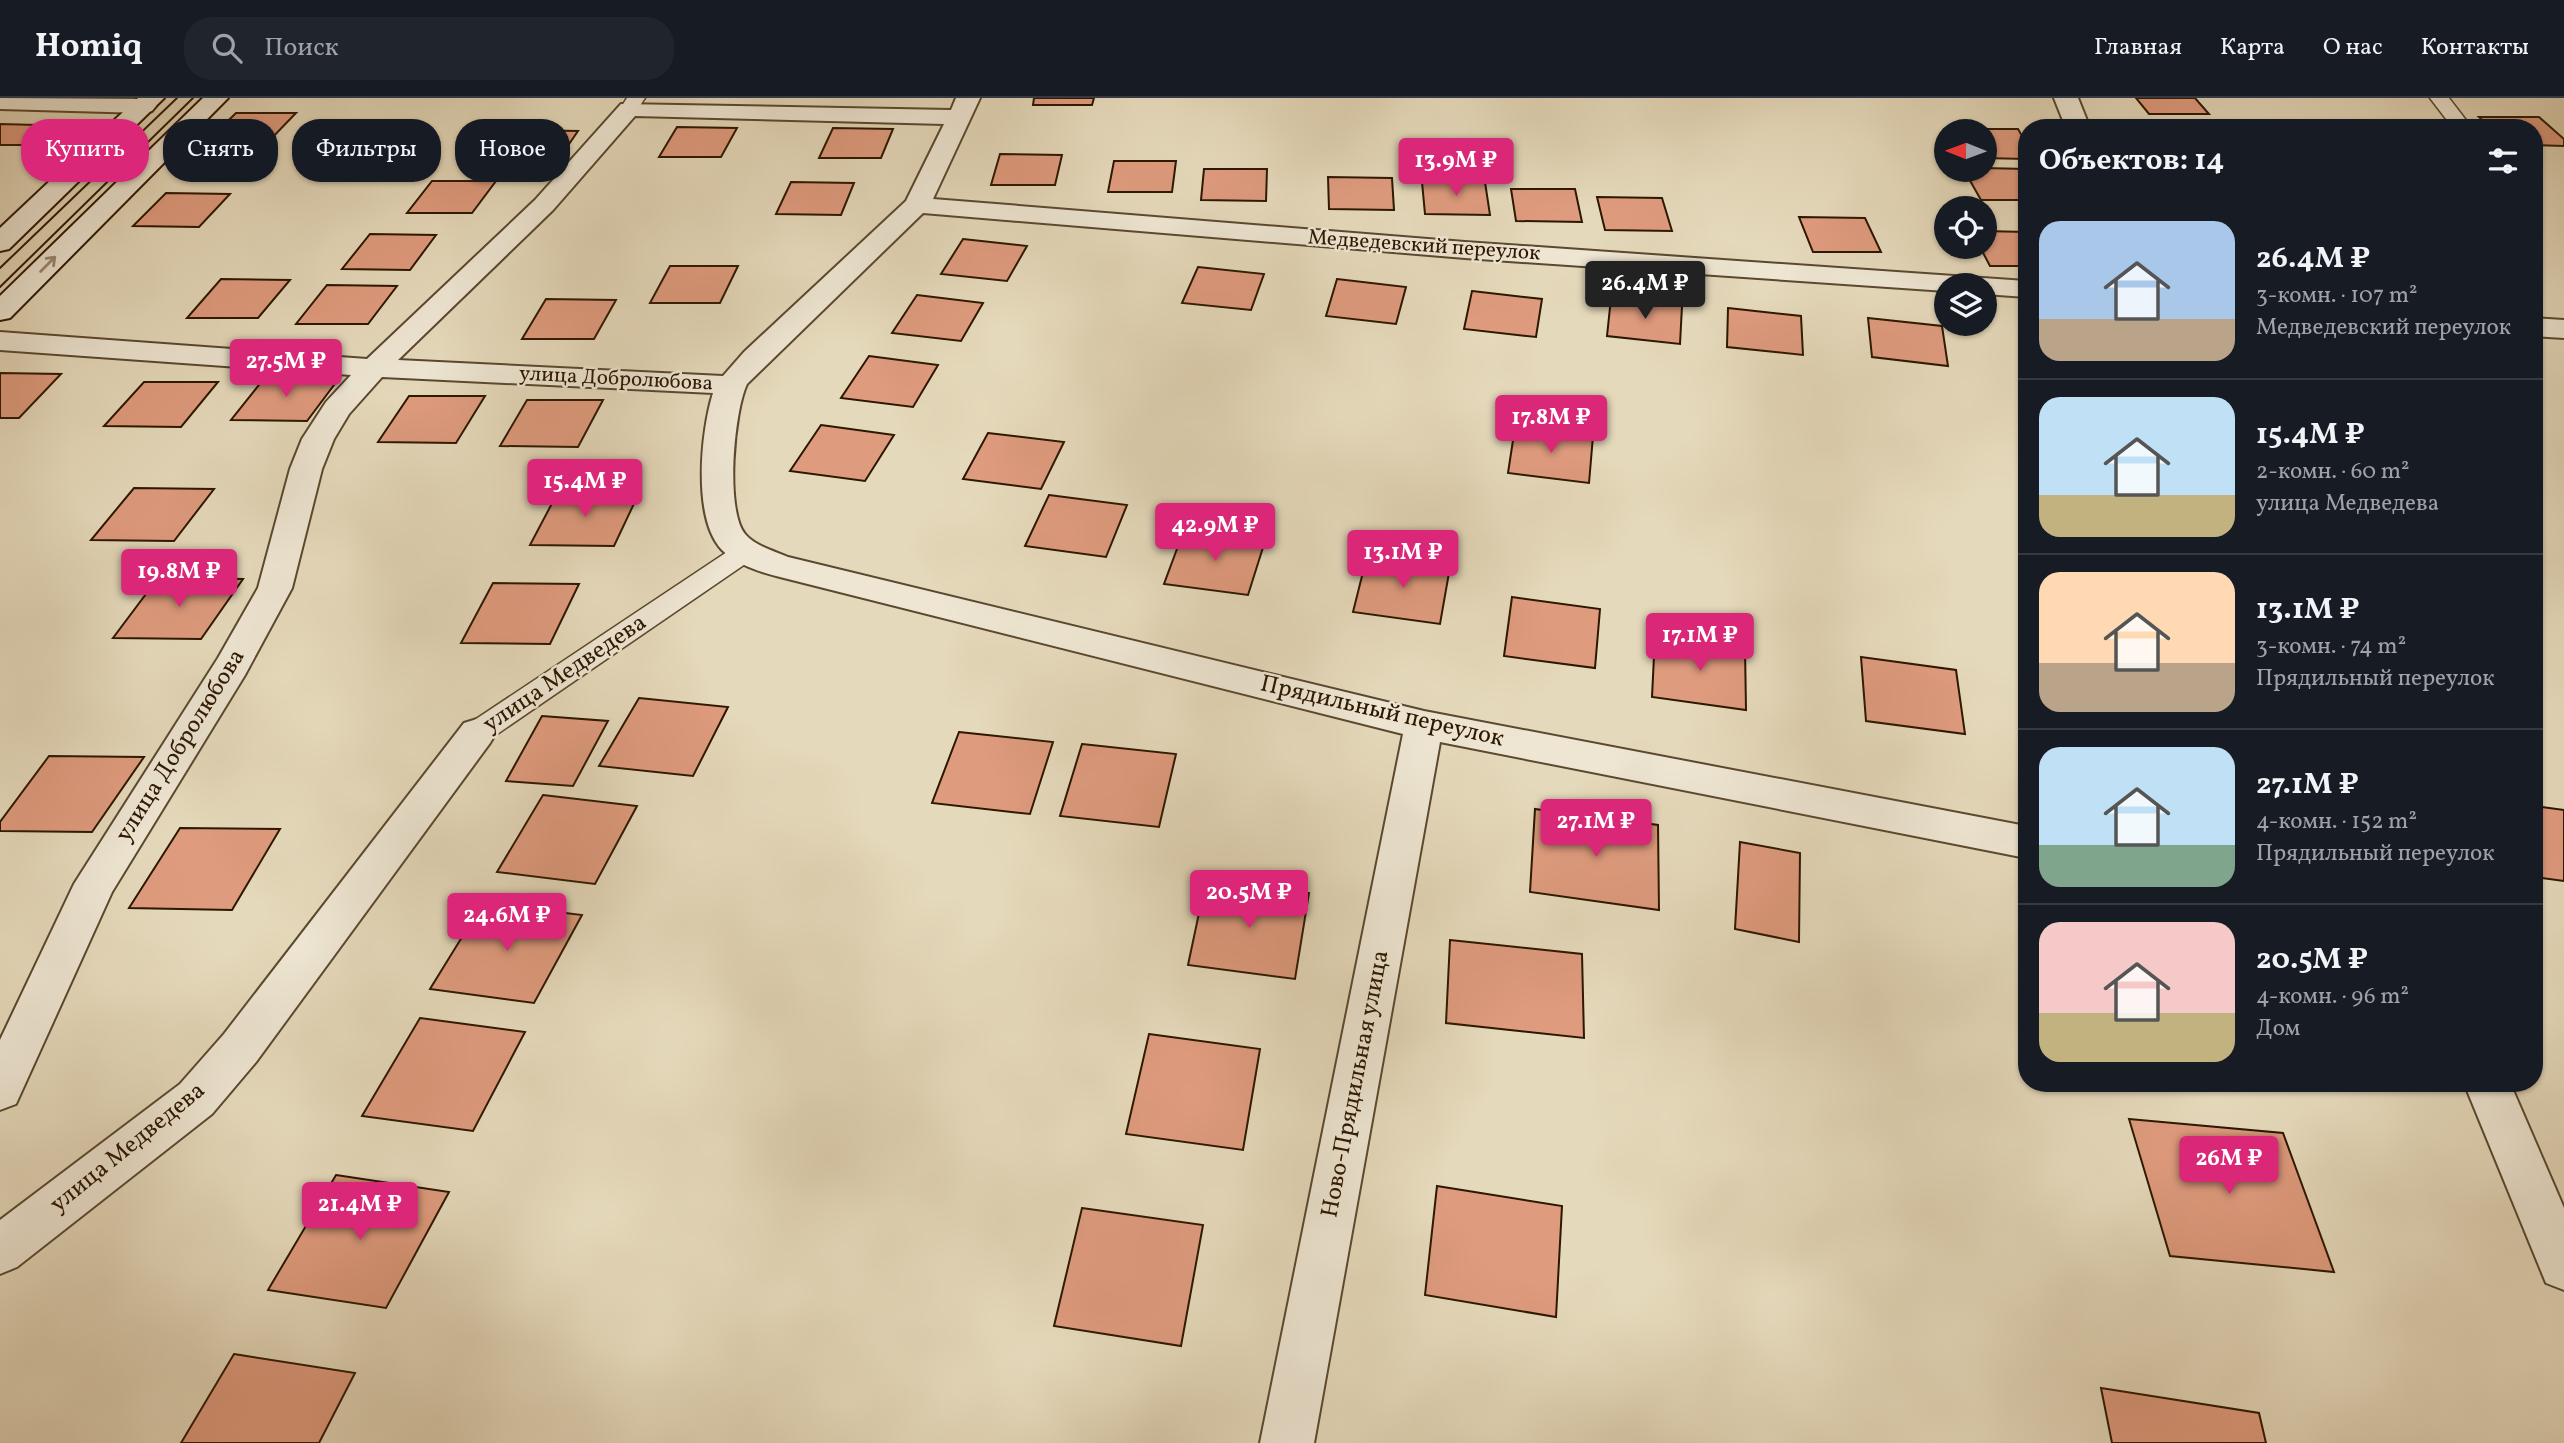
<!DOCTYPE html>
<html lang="ru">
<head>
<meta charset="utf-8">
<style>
  :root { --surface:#171b24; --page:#20242c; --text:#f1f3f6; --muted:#9ea1a6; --line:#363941; --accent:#db2777 }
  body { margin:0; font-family:Vollkorn,serif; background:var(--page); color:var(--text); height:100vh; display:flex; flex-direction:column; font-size:26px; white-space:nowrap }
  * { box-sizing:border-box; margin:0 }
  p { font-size:23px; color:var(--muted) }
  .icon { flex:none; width:38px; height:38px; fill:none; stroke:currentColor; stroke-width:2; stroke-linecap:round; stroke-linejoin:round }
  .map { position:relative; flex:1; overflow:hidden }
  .sheet { position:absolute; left:2018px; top:21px; width:525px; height:973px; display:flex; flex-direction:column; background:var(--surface); border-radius:28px; box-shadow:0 2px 5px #0004 }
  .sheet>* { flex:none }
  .banner { position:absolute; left:21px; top:21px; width:665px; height:63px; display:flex; gap:14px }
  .needle { width:46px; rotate:271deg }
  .controls { position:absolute; left:1934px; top:21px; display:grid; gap:14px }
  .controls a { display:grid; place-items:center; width:63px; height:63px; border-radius:50%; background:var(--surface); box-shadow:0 2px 5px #0004; font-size:35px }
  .price { position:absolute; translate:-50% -60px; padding:0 16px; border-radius:7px; background:var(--accent); color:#fff; font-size:23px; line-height:46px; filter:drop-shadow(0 2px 4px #0008) }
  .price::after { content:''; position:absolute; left:50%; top:42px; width:21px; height:16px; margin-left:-10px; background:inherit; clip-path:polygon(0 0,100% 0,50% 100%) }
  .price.on { background:#222; color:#fff }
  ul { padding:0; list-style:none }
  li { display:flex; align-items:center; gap:21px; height:175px; padding:0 21px }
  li+li { border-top:2px solid var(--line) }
  li span { display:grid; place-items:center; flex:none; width:196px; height:140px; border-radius:21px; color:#555 }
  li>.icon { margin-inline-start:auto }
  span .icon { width:84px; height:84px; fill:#fffc; stroke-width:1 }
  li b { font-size:30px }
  h2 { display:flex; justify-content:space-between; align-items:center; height:84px; padding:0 21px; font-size:30px }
  .pill { padding:0 24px; border-radius:28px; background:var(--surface); box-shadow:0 2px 5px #0004; font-size:24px; line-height:63px }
  .pill.on { background:var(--accent); color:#fff }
  header { display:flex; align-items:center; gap:42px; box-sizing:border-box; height:98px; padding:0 35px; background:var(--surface); border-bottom:2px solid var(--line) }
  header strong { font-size:33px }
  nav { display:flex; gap:38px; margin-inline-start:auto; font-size:24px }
  .search { width:490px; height:63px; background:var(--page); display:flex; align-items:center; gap:18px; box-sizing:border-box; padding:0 24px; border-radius:28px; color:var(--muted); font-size:26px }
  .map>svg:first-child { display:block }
  .building { fill:#df9b7e; stroke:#2c1700; stroke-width:2 }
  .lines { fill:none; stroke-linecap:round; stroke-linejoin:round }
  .lane-casing { stroke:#5a482f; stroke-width:3 }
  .street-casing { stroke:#5a482f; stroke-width:4 }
  .secondary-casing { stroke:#2c1700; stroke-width:4 }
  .lane { fill:#eee6d3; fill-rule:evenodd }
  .street { fill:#eee6d3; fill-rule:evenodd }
  .secondary { fill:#eee6d3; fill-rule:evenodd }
  .tram { stroke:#2c1700; stroke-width:2 }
  .oneway { stroke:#978974 }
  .labels { text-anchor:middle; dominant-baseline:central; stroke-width:5; stroke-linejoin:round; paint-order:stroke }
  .far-street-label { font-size:21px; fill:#2c1700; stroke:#eee6d3 }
  .street-label { font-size:24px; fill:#2c1700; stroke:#eee6d3 }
</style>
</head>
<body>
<header>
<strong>Homiq</strong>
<div class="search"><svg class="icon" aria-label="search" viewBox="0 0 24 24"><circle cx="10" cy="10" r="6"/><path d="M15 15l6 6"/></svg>Поиск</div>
<nav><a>Главная</a><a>Карта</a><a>О нас</a><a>Контакты</a></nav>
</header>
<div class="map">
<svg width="2564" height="1345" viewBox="0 0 2564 1345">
  <rect width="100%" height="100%" fill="#e5d9bb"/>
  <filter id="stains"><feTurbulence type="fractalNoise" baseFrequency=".00286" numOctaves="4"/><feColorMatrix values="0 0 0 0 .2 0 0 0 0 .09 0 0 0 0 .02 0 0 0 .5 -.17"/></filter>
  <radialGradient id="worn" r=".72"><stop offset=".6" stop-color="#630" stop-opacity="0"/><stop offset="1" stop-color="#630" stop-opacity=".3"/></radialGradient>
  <g class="building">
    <polygon points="1034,0 1094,0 1092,7 1033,7"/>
    <polygon points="2136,0 2195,0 2209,16 2149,16"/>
    <polygon points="236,15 296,15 269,43 207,43"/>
    <polygon points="2479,19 2539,19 2564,41 2564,48 2534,47 2534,30 2491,30"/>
    <polygon points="0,26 38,27 52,27 28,47 0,47"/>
    <polygon points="677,29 737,30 721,59 659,59"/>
    <polygon points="833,30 893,31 881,60 819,60"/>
    <polygon points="1957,31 2018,31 2026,45 2026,61 1984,60 1984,33"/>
    <polygon points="518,32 578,33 558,62 496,62"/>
    <polygon points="1000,56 1062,57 1055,87 991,87"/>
    <polygon points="1114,63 1176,63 1172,94 1108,94"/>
    <polygon points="1984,70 2026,71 2026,102 1981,102 1964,72"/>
    <polygon points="1204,71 1267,71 1266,103 1201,102"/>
    <polygon points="1328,79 1392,80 1394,112 1329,111"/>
    <polygon points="432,83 496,83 472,115 407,115"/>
    <polygon points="791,84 854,85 841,117 776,116"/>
    <polygon points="1422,84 1485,84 1490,117 1425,116"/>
    <polygon points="1511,91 1575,91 1582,124 1516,123"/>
    <polygon points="166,95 230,96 199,129 133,128"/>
    <polygon points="1597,99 1662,100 1672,133 1605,132"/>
    <polygon points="1799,119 1865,120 1881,154 1813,154"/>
    <polygon points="1984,133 2026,134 2026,168 1990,168 1980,149 1984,149"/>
    <polygon points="370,136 436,137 410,172 342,171"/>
    <polygon points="963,141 1027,148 1007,183 941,176"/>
    <polygon points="670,168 738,168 720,205 650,205"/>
    <polygon points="1198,169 1264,176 1251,212 1182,205"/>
    <polygon points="221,181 290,182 258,220 187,220"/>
    <polygon points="1337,181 1406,189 1396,226 1326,218"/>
    <polygon points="327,187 397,188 368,226 296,226"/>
    <polygon points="1472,193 1542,201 1536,239 1464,231"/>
    <polygon points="917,197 983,205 961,243 892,235"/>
    <polygon points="1611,200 1682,208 1680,246 1607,238"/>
    <polygon points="546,201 616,202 594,241 522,241"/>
    <polygon points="1728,210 1801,218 1803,257 1727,249"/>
    <polygon points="1868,220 1942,228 1948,268 1872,259"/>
    <polygon points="869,258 938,267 913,309 841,300"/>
    <polygon points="0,275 61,276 19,320 0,320"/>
    <polygon points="266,278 340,279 307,323 231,322"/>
    <polygon points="144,284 218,284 181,329 104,328"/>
    <polygon points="409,298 485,298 456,345 378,344"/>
    <polygon points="527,302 603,302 578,349 500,348"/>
    <polygon points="821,327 894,337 865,383 790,373"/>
    <polygon points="1515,329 1593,338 1589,385 1508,375"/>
    <polygon points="988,335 1064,344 1041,391 963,381"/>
    <polygon points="134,390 214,391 174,443 91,442"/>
    <polygon points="558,394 639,395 614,448 530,447"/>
    <polygon points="1049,397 1127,407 1106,459 1025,448"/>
    <polygon points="1184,432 1265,443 1248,497 1164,486"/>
    <polygon points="1367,458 1450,469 1440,526 1353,514"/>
    <polygon points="158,480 243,481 201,541 113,540"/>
    <polygon points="493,485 579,486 550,546 461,545"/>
    <polygon points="1512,499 1600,511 1595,570 1504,558"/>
    <polygon points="1655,538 1745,550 1746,612 1652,599"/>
    <polygon points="1861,559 1956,572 1965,636 1866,623"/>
    <polygon points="639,600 728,609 693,678 599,668"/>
    <polygon points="542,618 608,623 573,688 506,683"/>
    <polygon points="959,634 1053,644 1030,716 932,705"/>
    <polygon points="1082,646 1176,656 1159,729 1060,718"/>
    <polygon points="49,658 144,659 92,734 0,733 0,724"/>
    <polygon points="543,697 637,708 595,786 497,774"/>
    <polygon points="2534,708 2564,712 2564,783 2534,779"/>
    <polygon points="1535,711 1658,727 1659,812 1530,794"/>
    <polygon points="180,730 280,731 232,812 129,810"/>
    <polygon points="1740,744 1800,755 1799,844 1735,831"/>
    <polygon points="1206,782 1309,795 1295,881 1188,867"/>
    <polygon points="483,805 582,817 534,905 430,891"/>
    <polygon points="1450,842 1582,856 1584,940 1446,925"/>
    <polygon points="420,920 525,934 473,1033 362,1018"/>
    <polygon points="1149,936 1260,951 1243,1052 1126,1036"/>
    <polygon points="2129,1021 2283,1035 2334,1174 2170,1158"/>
    <polygon points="336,1077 449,1094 386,1210 268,1192"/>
    <polygon points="1437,1088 1562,1108 1556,1219 1425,1197"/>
    <polygon points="1082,1110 1203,1127 1181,1248 1054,1228"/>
    <polygon points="234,1256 355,1275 319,1345 181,1345"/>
    <polygon points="2101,1290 2259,1315 2266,1345 2112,1345"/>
  </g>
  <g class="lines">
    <defs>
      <g id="lane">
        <polygon points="627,0 645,0 635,15 629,16 620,11"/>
        <polygon points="2430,0 2449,0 2472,30 2453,30"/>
        <polygon points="745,445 754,448 758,454 754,460 487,643 477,646 467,643 462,635 467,627 736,448"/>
      </g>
      <g id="street">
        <polygon points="0,0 144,1 152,3 156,8 152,13 144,15 0,11"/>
        <path d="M956,0H980L933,101L1465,144L2026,183V199L1984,196V187H1946V193L1465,160L923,115L747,286C734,313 725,412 745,436C755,448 774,453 788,459L1424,613L2026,728V760L1440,644L1314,1345H1260L1403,636L780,479C760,474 737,467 722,452C692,421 701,333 713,295L382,279L349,316L334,341L322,371L292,490L245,577L112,794L16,1006L0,1012V942L74,786L218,560L258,490L290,371L302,341L326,304L351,277L0,252V234L367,261L535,102L621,6L951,12ZM635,18L944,26L906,103L744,254L723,278L398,262L553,112Z"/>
        <polygon points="2054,0 2078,0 2090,30 2066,30"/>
        <polygon points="2534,220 2564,222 2564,240 2534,238"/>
        <polygon points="477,621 490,625 496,635 490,645 256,964 212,1016 17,1169 0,1176 0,1122 180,986 224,936 464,625"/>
        <polygon points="2464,985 2510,985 2564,1110 2564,1192 2546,1185"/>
      </g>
      <g id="secondary">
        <polygon points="138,0 164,0 9,151 0,153 0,130"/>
        <polygon points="203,0 228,0 10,220 0,222 0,198"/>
      </g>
    </defs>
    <use href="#lane" class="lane-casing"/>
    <use href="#street" class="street-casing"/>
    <use href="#secondary" class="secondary-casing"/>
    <use href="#lane" class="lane"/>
    <use href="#street" class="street"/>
    <use href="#secondary" class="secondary"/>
    <g class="tram">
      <polyline points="0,170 177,0"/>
      <polyline points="0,189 193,0"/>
    </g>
  </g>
  <defs><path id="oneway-shaft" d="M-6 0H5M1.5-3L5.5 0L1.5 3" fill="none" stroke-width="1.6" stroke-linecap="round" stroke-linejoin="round" transform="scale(1.75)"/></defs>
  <use class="oneway" href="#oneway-shaft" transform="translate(48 166) rotate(-45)"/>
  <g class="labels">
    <g class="far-street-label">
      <text transform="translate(1424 148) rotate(4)">Медведевский переулок</text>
      <text transform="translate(616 281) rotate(3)">улица Добролюбова</text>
    </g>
    <g class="street-label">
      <text transform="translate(565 576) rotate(-34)">улица Медведева</text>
      <text transform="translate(1382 614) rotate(13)">Прядильный переулок</text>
      <text transform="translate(181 648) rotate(-58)">улица Добролюбова</text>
      <text transform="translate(1356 986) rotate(-79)">Ново-Прядильная улица</text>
      <text transform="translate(128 1050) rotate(-39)">улица Медведева</text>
    </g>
  </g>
  <rect width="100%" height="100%" filter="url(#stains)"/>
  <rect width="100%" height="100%" fill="url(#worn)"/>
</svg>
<div class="controls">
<a><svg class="needle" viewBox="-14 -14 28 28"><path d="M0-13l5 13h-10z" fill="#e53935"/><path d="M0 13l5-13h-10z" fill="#9ea1a6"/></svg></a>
<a><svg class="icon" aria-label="locate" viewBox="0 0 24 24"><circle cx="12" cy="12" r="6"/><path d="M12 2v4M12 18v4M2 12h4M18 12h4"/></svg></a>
<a><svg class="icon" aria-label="layers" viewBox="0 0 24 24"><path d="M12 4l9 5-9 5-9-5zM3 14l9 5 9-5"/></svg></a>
</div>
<b class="price" style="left:1456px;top:100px">13.9M ₽</b>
<b class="price on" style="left:1645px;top:223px">26.4M ₽</b>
<b class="price" style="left:286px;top:301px">27.5M ₽</b>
<b class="price" style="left:1551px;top:357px">17.8M ₽</b>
<b class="price" style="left:585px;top:421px">15.4M ₽</b>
<b class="price" style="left:1215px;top:465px">42.9M ₽</b>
<b class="price" style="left:1403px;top:492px">13.1M ₽</b>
<b class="price" style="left:179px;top:511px">19.8M ₽</b>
<b class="price" style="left:1700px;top:575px">17.1M ₽</b>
<b class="price" style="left:1596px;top:761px">27.1M ₽</b>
<b class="price" style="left:1249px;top:832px">20.5M ₽</b>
<b class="price" style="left:507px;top:855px">24.6M ₽</b>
<b class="price" style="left:2229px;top:1098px">26M ₽</b>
<b class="price" style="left:360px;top:1144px">21.4M ₽</b>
<div class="banner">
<a class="pill on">Купить</a>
<a class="pill">Снять</a>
<a class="pill">Фильтры</a>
<a class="pill">Новое</a>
</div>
<section class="sheet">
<h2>Объектов: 14<svg class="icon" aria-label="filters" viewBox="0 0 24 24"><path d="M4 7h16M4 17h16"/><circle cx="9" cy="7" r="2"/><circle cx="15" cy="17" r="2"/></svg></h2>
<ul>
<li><span style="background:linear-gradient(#a9c7e8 70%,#b9a48a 0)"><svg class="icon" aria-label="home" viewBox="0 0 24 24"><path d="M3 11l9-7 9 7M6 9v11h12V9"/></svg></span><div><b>26.4M ₽</b><p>3-комн. · 107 m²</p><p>Медведевский переулок</p></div></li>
<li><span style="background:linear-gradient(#bfe0f5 70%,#c2b280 0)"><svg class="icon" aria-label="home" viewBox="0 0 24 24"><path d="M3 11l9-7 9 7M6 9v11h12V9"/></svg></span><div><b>15.4M ₽</b><p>2-комн. · 60 m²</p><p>улица Медведева</p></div></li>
<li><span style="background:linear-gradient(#ffd9b3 65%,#b9a48a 0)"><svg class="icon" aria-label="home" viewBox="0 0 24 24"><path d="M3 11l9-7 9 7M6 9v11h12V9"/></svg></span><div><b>13.1M ₽</b><p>3-комн. · 74 m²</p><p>Прядильный переулок</p></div></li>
<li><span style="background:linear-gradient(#bfe0f5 70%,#7fa58c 0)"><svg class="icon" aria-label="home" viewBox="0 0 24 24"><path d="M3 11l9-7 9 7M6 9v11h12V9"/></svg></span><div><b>27.1M ₽</b><p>4-комн. · 152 m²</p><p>Прядильный переулок</p></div></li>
<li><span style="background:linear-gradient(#f6c9c9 65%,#c2b280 0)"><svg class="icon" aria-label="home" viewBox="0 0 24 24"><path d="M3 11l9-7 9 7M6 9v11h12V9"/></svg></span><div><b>20.5M ₽</b><p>4-комн. · 96 m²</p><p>Дом</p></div></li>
</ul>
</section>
</div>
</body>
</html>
